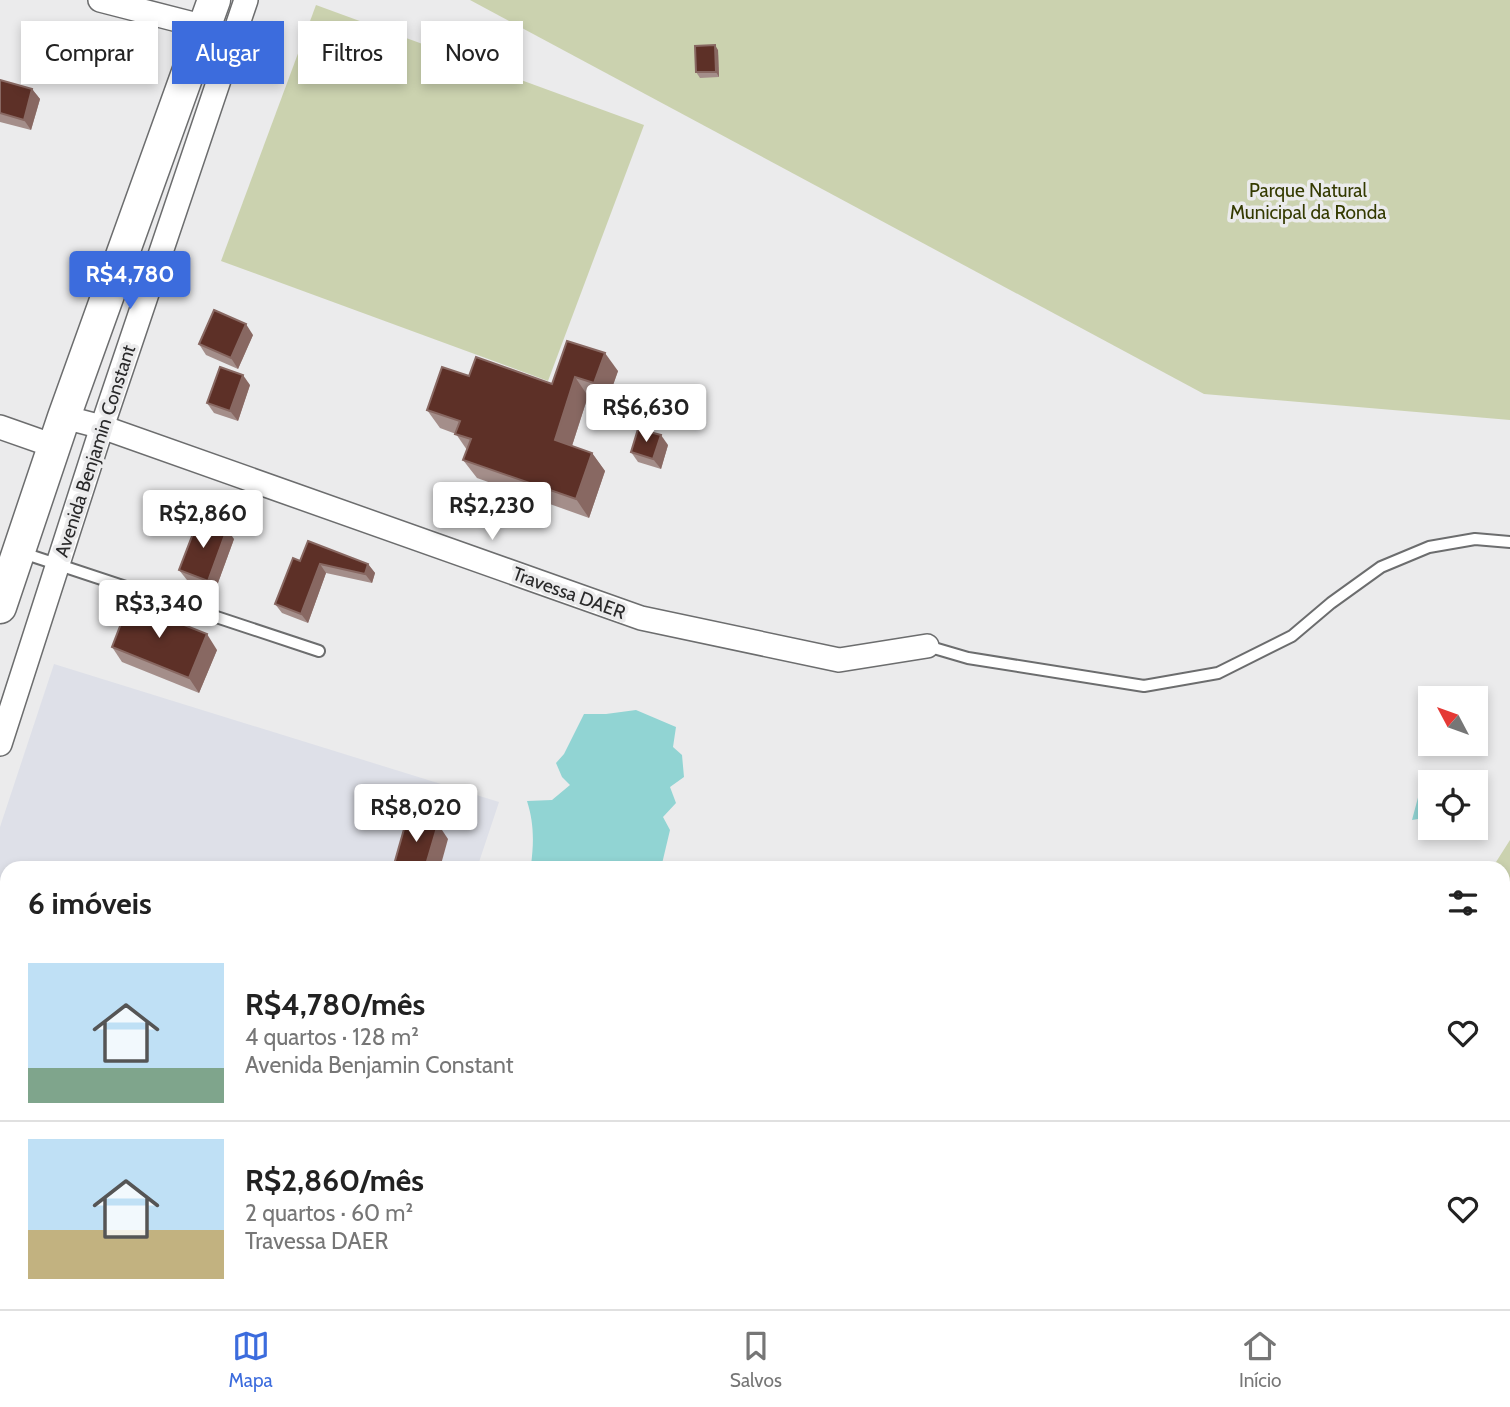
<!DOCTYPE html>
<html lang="pt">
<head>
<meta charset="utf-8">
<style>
  :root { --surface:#fff; --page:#f2f2f2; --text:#222; --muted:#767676; --line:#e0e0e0; --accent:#3c6cdd }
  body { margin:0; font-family:Cabin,sans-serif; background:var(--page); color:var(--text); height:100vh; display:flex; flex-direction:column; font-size:26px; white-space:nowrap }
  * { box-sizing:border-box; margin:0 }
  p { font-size:23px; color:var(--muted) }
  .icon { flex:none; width:38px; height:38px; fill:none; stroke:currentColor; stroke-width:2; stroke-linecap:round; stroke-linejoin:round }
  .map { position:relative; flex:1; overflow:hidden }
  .details { position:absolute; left:0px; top:861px; width:1510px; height:448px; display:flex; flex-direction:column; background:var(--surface); border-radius:21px 21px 0 0; box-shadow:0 4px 10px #0003 }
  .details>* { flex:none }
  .top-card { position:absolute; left:21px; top:21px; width:700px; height:63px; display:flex; gap:14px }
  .needle { width:46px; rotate:311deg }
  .controls { position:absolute; left:1418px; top:686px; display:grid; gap:14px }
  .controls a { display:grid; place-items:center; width:70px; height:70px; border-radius:0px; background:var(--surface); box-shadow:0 4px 10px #0003; font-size:35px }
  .price { position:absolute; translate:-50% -60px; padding:0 16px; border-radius:7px; background:#fff; color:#222; font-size:23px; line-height:46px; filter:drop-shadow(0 2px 4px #0008) }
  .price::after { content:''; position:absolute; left:50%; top:42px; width:21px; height:16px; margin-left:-10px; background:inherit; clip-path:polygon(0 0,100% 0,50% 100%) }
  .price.current { background:var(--accent); color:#fff }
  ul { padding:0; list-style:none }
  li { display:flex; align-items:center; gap:21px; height:175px; padding:0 28px }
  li+li { border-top:2px solid var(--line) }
  li span { display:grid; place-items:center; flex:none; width:196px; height:140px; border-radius:0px; color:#555 }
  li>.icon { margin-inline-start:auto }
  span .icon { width:84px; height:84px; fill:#fffc; stroke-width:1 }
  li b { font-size:30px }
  h2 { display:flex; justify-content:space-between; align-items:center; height:84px; padding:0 28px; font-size:30px }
  .chip { padding:0 24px; border-radius:0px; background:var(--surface); box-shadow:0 4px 10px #0003; font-size:24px; line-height:63px }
  .chip.current { background:var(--accent); color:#fff }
  .dock { display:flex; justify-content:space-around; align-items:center; height:98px; border-top:2px solid var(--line); background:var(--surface); font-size:19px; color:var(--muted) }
  .dock a { display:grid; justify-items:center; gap:4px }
  .dock .current { color:var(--accent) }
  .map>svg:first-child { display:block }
  .built { fill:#dee0e8 }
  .green { fill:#cbd2af }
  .water { fill:#91d4d3 }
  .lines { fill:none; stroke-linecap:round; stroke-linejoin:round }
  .lane-casing { stroke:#6c6d6e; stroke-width:14 }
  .street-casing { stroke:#6c6d6e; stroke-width:26 }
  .secondary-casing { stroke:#6c6d6e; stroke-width:35 }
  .lane { stroke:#fff; stroke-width:10 }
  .street { stroke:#fff; stroke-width:23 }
  .secondary { stroke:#fff; stroke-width:32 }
  .wall { fill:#a48e8a }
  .shaded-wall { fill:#886862 }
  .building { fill:#5d3027; stroke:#886862; stroke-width:2 }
  .labels { text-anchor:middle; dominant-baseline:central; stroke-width:7; stroke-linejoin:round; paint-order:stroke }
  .park-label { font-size:19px; fill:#343a00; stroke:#ebebec }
  .street-label { font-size:19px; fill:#29292a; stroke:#ebebec }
</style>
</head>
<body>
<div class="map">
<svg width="1510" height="1309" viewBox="0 0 1510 1309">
  <rect width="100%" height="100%" fill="#ebebec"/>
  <polygon class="built" points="54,664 499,802 477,868 7,868 7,1302 331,1302 329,1309 0,1309 0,827"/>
  <g class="green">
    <polygon points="470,0 1510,0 1510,420 1204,394"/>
    <polygon points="316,5 644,125 548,381 221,261"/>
    <polygon points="1510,840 1510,1309 976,1309 974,1307 977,1302 1503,1302 1503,868 1467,868 1496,862"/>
    <polygon points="318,1302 577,1302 575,1309 315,1309"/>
  </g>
  <g class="water">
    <path d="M636,710L676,727L673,747L682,755L684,777L670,787L676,803L663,817L670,830L661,868H525L531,865C534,842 534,823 527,801L552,800L570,785L562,777L556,763L564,754L584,714H606Z"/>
    <polygon points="1450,773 1454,782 1430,782 1430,817 1412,820 1424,775"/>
  </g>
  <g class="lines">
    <defs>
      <g id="lane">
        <polyline points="20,552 319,651"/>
        <polyline points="927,646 968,658 1144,686 1218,673 1292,636 1331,603 1381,567 1429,547 1475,539 1510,542"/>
        <polyline points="0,1143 7,1146"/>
        <polyline points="806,1302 813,1309"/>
        <polyline points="854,1302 862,1309"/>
      </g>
      <g id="street">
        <polyline points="100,0 205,27"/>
        <polyline points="64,417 102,427 641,618 839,660 927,646"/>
        <polyline points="0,427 54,446"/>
        <polyline points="0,744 102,427 246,0"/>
      </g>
      <polyline id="secondary" points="0,607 64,417 214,0"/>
    </defs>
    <use href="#lane" class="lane-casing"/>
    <use href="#street" class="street-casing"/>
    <use href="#secondary" class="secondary-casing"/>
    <use href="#lane" class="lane"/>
    <use href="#street" class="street"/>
    <use href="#secondary" class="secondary"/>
  </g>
  <g class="wall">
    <polygon points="718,50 719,77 700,78 696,72"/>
    <polygon points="0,80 32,89 40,99 31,130 0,122"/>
    <polygon points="253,335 238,369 206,355 199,344"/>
    <polygon points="567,341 618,371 607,402 588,396 572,446 592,453 605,471 589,518 477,478 463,460 467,450 456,434 440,428 427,410 469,376 552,384"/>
    <polygon points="250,385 238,421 214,413 207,403"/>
    <polygon points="668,445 661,469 638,462 631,452"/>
    <polygon points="234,539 215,591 187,580 179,570"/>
    <polygon points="300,561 368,564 375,573 372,583 326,573 308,623 282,613 275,604"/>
    <polygon points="112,647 217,650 199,693 122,662"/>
    <polygon points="0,1194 7,1197 7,1274 0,1271"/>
    <polygon points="81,1302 233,1302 230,1309 100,1309"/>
  </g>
  <g class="shaded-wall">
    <polygon points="715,45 718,50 719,77 716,72"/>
    <polygon points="32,89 40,99 31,130 24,120"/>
    <polygon points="246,324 253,335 238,369 231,358"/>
    <polygon points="605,353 618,371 607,402 594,383"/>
    <polygon points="243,375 250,385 238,421 230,411"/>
    <polygon points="575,377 588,396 568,458 555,440"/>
    <polygon points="661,435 668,445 661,469 653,459"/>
    <polygon points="592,453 605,471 589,518 576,499"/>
    <polygon points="227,529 234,539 215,591 208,581"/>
    <polygon points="320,564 326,573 308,623 301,614"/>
    <polygon points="368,564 375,573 372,583 365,574"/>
    <polygon points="207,634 217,650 199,693 189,678"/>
    <polygon points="438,824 448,839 440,868 425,868"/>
    <polygon points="211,1302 233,1302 230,1309 209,1309"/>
  </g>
  <g class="building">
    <polygon points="715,45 716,72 696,72 695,46"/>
    <polygon points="0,80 32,89 24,120 0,113"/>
    <polygon points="214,310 246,324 231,358 199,344"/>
    <polygon points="567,341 605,353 594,383 575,377 555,440 592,453 576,499 463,460 471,439 455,434 460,421 427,410 442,367 469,376 476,357 552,384"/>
    <polygon points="220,367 243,375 230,411 207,403"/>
    <polygon points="638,429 661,435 653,459 631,452"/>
    <polygon points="199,518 227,529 208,581 179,570"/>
    <polygon points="308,541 368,564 365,574 320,564 301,614 275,604 293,558 300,561"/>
    <polygon points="129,603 207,634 189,678 112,647"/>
    <polygon points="408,815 438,824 425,868 393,868"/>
    <polygon points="0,1194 7,1197 7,1259 0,1257"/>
    <polygon points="120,1302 211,1302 209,1309 139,1309"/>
  </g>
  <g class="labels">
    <g class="park-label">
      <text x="1308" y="190">Parque Natural<tspan x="1308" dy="22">Municipal da Ronda</tspan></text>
    </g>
    <g class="street-label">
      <text transform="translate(95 451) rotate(-72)">Avenida Benjamin Constant</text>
      <text transform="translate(569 593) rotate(20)">Travessa DAER</text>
    </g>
  </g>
</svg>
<div class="controls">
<a><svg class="needle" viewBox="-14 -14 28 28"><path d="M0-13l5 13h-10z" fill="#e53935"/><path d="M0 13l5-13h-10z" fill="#767676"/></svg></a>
<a><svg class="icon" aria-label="locate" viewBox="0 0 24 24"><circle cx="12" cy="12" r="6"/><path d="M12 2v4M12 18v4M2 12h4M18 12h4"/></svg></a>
</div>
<b class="price current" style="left:130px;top:311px">R$4,780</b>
<b class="price" style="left:646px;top:444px">R$6,630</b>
<b class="price" style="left:492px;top:542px">R$2,230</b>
<b class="price" style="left:203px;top:550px">R$2,860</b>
<b class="price" style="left:159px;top:640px">R$3,340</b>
<b class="price" style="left:416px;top:844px">R$8,020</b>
<div class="top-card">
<a class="chip">Comprar</a>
<a class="chip current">Alugar</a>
<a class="chip">Filtros</a>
<a class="chip">Novo</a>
</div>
<section class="details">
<h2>6 imóveis<svg class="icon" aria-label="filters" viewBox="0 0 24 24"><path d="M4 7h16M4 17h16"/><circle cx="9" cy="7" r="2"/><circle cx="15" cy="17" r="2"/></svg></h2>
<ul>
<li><span style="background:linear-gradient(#bfe0f5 75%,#7fa58c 0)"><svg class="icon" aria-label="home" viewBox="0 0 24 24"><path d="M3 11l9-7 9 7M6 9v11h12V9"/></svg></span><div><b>R$4,780/mês</b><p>4 quartos · 128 m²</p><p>Avenida Benjamin Constant</p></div><svg class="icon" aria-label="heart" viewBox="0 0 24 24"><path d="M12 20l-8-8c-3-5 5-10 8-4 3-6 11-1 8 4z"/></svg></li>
<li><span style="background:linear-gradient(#bfe0f5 65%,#c2b280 0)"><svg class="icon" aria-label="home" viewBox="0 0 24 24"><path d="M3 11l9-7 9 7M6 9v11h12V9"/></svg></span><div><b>R$2,860/mês</b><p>2 quartos · 60 m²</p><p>Travessa DAER</p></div><svg class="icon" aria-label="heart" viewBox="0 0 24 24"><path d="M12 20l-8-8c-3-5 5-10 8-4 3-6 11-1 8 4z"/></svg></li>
</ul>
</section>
</div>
<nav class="dock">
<a class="current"><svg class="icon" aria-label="map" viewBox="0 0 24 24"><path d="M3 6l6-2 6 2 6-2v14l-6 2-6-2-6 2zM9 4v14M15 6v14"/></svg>Mapa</a>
<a><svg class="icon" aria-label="saved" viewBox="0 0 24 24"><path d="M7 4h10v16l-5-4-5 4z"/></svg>Salvos</a>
<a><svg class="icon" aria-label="home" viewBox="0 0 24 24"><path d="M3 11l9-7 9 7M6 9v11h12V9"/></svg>Início</a>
</nav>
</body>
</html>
